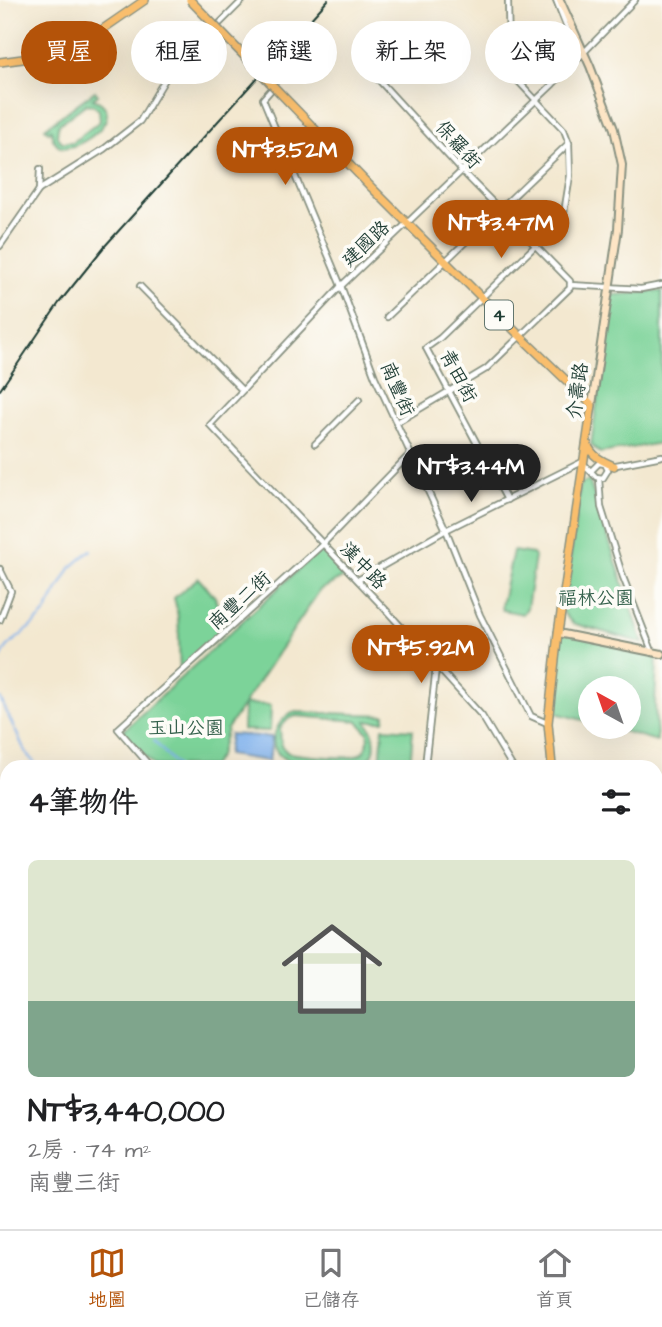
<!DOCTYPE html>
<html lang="zh-TW">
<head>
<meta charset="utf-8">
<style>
  :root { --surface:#fff; --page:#f6f6f6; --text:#202124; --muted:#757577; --line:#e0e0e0; --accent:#b45309 }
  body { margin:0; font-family:"Architects Daughter","LXGW WenKai TC",sans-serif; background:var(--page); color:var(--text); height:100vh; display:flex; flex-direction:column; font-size:26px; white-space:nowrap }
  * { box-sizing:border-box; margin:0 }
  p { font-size:23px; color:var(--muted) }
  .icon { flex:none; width:38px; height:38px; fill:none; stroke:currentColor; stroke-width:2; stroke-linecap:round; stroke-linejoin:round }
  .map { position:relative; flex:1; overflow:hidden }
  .details { position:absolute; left:0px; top:760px; width:663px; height:471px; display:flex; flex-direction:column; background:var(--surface); border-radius:21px 21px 0 0; box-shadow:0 7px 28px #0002 }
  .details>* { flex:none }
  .hud { position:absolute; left:21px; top:21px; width:621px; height:63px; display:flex; gap:14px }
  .needle { width:46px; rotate:320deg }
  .tools { position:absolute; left:578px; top:676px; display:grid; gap:14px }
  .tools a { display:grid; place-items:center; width:63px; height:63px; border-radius:50%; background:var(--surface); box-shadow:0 7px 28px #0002; font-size:35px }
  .price { position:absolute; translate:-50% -60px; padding:0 16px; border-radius:24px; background:var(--accent); color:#fff; font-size:23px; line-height:46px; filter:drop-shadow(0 2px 4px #0008) }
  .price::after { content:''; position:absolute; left:50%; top:42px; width:21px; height:16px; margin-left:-10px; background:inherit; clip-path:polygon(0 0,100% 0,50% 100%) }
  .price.active { background:#222; color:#fff }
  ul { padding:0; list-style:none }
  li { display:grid; align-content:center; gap:14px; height:371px; padding:0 28px }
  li+li { border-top:2px solid var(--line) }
  li span { display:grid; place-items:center; height:217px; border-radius:10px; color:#555 }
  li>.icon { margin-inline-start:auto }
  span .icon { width:126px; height:126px; fill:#fffc; stroke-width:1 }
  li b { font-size:30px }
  h2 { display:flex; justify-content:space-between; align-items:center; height:84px; padding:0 28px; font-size:30px }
  .pill { padding:0 24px; border-radius:32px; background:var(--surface); box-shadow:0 7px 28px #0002; font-size:24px; line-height:63px }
  .pill.active { background:var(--accent); color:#fff }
  .tab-bar { display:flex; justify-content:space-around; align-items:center; height:98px; border-top:2px solid var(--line); background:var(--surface); font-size:19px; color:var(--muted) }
  .tab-bar a { display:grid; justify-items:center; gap:4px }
  .tab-bar .active { color:var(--accent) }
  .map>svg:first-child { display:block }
  .green { fill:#7bd399; stroke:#4d8866; stroke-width:2; fill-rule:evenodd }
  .water { fill:#81b2ed; stroke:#507890; stroke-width:2 }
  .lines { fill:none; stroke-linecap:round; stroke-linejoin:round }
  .stream { stroke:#81b2ed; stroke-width:2 }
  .street-casing { stroke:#899282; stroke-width:8 }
  .secondary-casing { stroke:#899282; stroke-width:10 }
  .primary-casing { stroke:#899282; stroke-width:10 }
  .highway-casing { stroke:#899282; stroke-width:11 }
  .street { stroke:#fff; stroke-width:4.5 }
  .secondary { stroke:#fde5c5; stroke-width:6 }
  .primary { stroke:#f9be6d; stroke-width:7 }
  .highway { stroke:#f9be6d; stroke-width:8 }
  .rail { stroke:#1f3d34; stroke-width:2 }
  .primary-bridge-casing { stroke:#899282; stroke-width:10; stroke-linecap:butt }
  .highway-bridge-casing { stroke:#899282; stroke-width:11; stroke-linecap:butt }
  .primary-bridge { stroke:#f9be6d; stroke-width:7 }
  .highway-bridge { stroke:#f9be6d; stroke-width:8 }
  .labels { text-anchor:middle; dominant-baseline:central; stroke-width:7; stroke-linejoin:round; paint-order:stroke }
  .shield { fill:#fdfcf7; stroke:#62766e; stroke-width:2 }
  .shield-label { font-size:18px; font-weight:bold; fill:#1f3d34 }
  .street-label { font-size:19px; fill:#1f3d34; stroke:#fdfcf7 }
  .park-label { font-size:19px; fill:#36624d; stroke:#fdfcf7 }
</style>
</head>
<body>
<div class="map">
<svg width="662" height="1229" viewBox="0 0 662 1229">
  <rect width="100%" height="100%" fill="#fdfcf7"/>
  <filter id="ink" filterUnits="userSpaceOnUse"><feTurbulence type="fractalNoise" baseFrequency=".0143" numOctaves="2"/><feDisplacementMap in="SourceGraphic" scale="14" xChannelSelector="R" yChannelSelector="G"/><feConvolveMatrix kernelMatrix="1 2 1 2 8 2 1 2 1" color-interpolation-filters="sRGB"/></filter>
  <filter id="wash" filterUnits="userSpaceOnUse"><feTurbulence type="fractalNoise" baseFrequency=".00686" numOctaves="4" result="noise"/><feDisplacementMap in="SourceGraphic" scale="28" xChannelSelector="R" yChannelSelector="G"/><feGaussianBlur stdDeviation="1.57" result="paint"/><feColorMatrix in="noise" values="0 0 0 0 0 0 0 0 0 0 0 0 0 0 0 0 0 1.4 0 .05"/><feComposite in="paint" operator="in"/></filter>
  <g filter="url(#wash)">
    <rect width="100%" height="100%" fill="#f3e8d0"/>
    <g class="green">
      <path d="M95,91L98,95L93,99C131,113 81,152 60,147L53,139L51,130L48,132L45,128ZM86,104L93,105L99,110L100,121L73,142H62L57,136L58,125Z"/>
      <polygon points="662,291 662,443 600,453 591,445 612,295"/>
      <polygon points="589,480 643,643 572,623 563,612 580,484"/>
      <polygon points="322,548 346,576 320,590 227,729 219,756 212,766 154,766 125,735 124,730"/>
      <polygon points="513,551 533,554 535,557 527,608 523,614 502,610 501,606"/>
      <path d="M198,578L215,597L224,633L180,669C178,645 181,620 174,598Z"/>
      <polygon points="560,631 657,657 655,705 657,741 605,726 628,726 628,688 590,688 590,722 552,712"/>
      <polygon points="244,704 271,705 270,731 243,730"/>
      <path d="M292,712L385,715L384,721H366C377,735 381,760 357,765C348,767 334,764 324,764C312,764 298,765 287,760C263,748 275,723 292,712ZM296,716L358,721L368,733C369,742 367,752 356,756C346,760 300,755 288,753L281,746L280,728L288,719Z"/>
      <polygon points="383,728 413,730 410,766 380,766"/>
    </g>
    <polygon class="water" points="230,734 272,737 269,761 227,755"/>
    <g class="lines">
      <g class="stream">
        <polyline points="0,660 7,647 44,615 70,568 91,550"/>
        <polyline points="0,698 26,753 37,766"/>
        <polyline points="154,741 177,766"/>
        <polyline points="0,827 7,844"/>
        <polyline points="88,1223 89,1229"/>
        <polyline points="148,1223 153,1229"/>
      </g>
    </g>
  </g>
  <g filter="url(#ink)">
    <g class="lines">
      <defs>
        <g id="street">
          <polyline points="556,0 579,58"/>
          <polyline points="377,78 462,171 570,281 570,285 641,289 662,285"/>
          <polyline points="270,91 263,99 341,286 375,377 446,530 480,615 531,716 547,723"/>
          <polyline points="39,190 104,149 140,121 167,76 243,0"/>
          <polyline points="0,246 39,190 40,169"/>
          <polyline points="140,286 242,390"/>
          <polyline points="387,317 569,143"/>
          <polyline points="396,423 486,369 570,288 570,285"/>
          <polyline points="315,444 359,400"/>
          <polyline points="611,466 662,456"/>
          <polyline points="599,478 601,507 623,577 652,651"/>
          <polyline points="507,500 426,348 440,338 563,219 570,176 569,143 564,130 519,82 512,70 509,59 508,0"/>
          <polyline points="0,569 11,591 0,620"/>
          <polyline points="358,580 446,530 582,462 596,477 603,478 608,470 605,464 599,463 592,470"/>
          <polyline points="150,766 118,729 322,545 410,454"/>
          <polyline points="425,766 436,667"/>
          <polyline points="512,766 482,716 385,609 210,425 341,286 553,84 635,0"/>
          <polyline points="0,819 7,835"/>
          <polyline points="656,893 662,887"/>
          <polyline points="656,1022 662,1021"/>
          <polyline points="656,1197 662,1202"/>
          <polyline points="152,1223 157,1229"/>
          <polyline points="435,1223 436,1229"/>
          <polyline points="413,1229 426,1223"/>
        </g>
        <g id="secondary">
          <polyline points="560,0 590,66 614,129 622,165 618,229 592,405"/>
          <polyline points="558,633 662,654"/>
        </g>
        <g id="primary">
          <polyline points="0,62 68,53 145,0"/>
          <polyline points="370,186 520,336 592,405 558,633 548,723 552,766"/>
          <path d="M587,443C591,456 602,461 614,466"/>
          <polyline points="656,1101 662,1107"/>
        </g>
        <g id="highway">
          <polyline points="656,1151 662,1148"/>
          <polyline points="656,1164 662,1160"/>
          <polyline points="524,1229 534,1223"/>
        </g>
      </defs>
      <use href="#street" class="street-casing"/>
      <use href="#secondary" class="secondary-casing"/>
      <use href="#primary" class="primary-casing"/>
      <use href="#highway" class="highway-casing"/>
      <use href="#street" class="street"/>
      <use href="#secondary" class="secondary"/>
      <use href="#primary" class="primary"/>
      <use href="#highway" class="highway"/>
      <polyline class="rail" points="0,390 59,303 104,247 328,0"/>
      <defs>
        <polyline id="primary-bridge" points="190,0 370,186"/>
        <polyline id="highway-bridge" points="544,1229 554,1223"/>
      </defs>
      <use href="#primary-bridge" class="primary-bridge-casing"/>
      <use href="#highway-bridge" class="highway-bridge-casing"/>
      <use href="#primary-bridge" class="primary-bridge"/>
      <use href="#highway-bridge" class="highway-bridge"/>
    </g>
  </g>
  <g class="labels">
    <rect class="shield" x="485" y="300.5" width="28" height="29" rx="5"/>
    <g class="shield-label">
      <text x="499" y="315">4</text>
    </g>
    <g class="street-label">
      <text transform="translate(458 145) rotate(48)">保羅街</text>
      <text transform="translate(366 244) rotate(-43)">建國路</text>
      <text transform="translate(458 376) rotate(62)">青田街</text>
      <text transform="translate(397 389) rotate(67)">南豐街</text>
      <text transform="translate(578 391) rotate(-82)">介壽路</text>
      <text transform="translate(363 566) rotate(46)">漢中路</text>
      <text transform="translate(240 601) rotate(-42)">南豐二街</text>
    </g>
    <g class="park-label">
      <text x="596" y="598">福林公園</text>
      <text x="186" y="728">玉山公園</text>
    </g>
  </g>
</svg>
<div class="tools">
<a><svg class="needle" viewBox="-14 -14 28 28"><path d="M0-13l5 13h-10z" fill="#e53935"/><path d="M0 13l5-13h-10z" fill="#757577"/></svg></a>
</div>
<b class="price" style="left:285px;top:187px">NT$3.52M</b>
<b class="price" style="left:501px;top:260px">NT$3.47M</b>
<b class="price active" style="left:471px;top:504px">NT$3.44M</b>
<b class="price" style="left:421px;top:685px">NT$5.92M</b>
<div class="hud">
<a class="pill active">買屋</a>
<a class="pill">租屋</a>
<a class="pill">篩選</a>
<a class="pill">新上架</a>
<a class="pill">公寓</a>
</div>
<section class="details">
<h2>4筆物件<svg class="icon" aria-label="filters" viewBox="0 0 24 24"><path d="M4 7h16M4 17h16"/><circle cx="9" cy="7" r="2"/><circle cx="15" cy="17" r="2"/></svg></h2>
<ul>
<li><span style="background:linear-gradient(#dfe7d0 65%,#7fa58c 0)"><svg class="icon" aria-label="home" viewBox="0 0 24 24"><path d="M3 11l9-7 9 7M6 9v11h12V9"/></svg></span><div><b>NT$3,440,000</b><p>2房 · 74 m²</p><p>南豐三街</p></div></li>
</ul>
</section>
</div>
<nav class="tab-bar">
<a class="active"><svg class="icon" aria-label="map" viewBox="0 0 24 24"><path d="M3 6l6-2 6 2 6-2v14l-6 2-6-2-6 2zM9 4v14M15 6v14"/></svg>地圖</a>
<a><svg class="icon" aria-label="saved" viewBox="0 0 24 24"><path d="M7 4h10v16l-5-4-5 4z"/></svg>已儲存</a>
<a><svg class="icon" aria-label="home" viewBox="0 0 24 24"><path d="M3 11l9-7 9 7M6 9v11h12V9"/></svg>首頁</a>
</nav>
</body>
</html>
